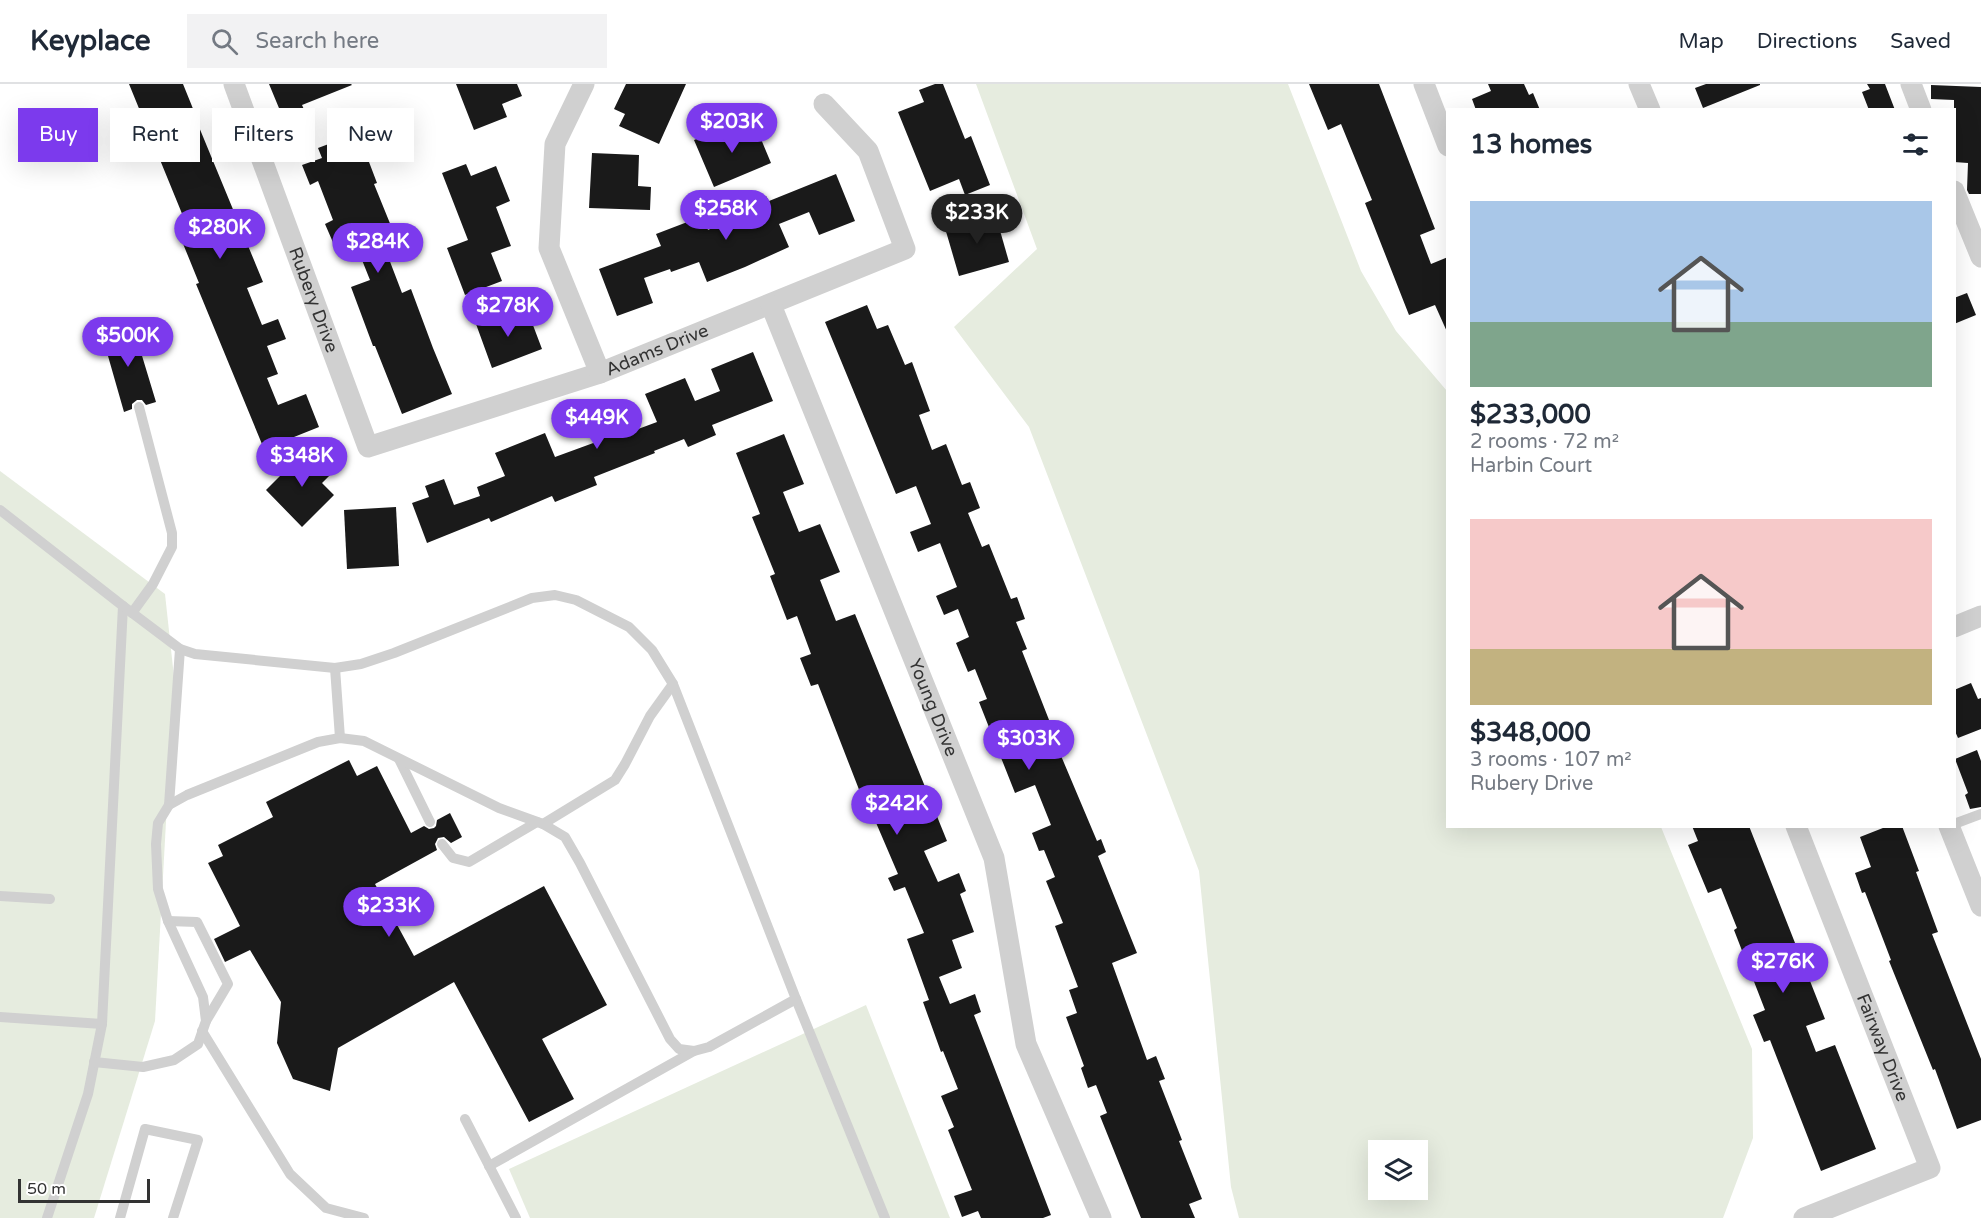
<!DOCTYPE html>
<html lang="en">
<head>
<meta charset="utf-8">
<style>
  :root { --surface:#fff; --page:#f2f2f3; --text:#1f2937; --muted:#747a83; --line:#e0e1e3; --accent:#7c3aed }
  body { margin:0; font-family:"Varela Round",sans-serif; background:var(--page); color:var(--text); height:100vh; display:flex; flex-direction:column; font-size:22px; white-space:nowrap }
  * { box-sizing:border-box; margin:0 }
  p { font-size:20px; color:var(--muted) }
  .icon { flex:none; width:33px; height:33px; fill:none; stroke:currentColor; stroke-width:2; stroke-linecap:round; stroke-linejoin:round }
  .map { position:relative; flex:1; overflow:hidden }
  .panel { position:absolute; left:1446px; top:24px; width:510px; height:720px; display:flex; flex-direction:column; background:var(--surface); border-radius:0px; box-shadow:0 6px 24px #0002 }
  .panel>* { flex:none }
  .banner { position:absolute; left:18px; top:24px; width:570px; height:54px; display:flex; gap:12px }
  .buttons { position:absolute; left:1368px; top:1056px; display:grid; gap:12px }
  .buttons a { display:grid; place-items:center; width:60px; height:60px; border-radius:0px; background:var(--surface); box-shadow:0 6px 24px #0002; font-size:30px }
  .scale { position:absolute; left:18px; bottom:15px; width:132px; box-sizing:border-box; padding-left:6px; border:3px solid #333; border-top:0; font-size:16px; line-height:21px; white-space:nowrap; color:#333; -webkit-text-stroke:4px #fff; paint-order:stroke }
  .price { position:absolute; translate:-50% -51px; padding:0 14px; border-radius:21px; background:var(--accent); color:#fff; font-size:20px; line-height:39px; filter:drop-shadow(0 2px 3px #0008) }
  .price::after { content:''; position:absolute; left:50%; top:36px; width:18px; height:14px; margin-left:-9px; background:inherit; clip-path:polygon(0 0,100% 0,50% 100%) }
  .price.active { background:#222; color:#fff }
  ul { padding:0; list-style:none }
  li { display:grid; align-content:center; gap:12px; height:318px; padding:0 24px }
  li span { display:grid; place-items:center; height:186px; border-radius:0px; color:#555 }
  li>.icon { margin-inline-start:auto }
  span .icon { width:108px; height:108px; fill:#fffc; stroke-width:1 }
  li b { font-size:26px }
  h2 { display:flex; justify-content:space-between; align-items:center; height:72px; padding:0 24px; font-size:26px }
  .tag { padding:0 21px; border-radius:0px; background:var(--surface); box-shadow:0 6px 24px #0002; font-size:21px; line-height:54px }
  .tag.active { background:var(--accent); color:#fff }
  header { display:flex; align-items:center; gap:36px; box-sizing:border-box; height:84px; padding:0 30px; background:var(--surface); border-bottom:2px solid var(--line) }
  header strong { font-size:28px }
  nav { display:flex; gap:33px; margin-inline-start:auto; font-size:21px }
  .search { width:420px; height:54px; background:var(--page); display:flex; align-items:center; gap:15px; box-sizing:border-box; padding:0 21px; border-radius:0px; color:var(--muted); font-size:22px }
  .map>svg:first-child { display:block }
  .green { fill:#e6ecdf; fill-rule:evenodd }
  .building { fill:#1a1a1a }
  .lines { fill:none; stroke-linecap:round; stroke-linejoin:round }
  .lane { stroke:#d0d0d0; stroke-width:10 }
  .street { stroke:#d0d0d0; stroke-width:21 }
  .labels { text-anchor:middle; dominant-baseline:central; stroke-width:6; stroke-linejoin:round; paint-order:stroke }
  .street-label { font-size:18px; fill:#333; stroke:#fff }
</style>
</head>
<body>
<header>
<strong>Keyplace</strong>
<div class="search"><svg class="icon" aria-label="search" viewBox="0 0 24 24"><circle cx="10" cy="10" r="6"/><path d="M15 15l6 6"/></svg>Search here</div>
<nav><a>Map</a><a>Directions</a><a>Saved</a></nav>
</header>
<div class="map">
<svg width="1981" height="1134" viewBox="0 0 1981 1134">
  <rect width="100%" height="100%" fill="#fff"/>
  <g class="green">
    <path d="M976,0H1288L1361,187L1396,247L1447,307L1448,742L1661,743L1752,965L1753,1054L1723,1134H1239L1231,1103L1199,787L1029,343L954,243L1037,165ZM1378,1066H1418V1106H1378Z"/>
    <polygon points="0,387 165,510 174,593 155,937 94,1134 0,1134"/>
    <polygon points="866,921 950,1134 530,1134 509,1085"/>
  </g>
  <g class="building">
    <polygon points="129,0 183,0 200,42 199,43 263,198 247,204 262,241 278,235 286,255 267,262 278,290 267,294 278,321 306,310 319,343 264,365 196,200 199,199 175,140 185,137"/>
    <polygon points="269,0 351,0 352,1 302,21 307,32 286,41"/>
    <polygon points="456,0 517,0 522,12 502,20 507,33 474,46"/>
    <polygon points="626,0 686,0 659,60 619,42 625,30 614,25"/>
    <polygon points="935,0 943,0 965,55 971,52 990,101 965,111 959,95 930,107 898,28 924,18 919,6"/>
    <polygon points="1309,0 1379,0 1435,145 1420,151 1431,180 1448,173 1448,250 1435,221 1409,231 1365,119 1372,116 1341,40 1328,46"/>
    <polygon points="1488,0 1524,0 1529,11 1533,9 1540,26 1476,26 1472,15 1491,7"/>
    <polygon points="1706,0 1760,0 1760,1 1703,24 1695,4"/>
    <polygon points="1867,0 1885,0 1895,26 1869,26 1862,8 1870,5"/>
    <polygon points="1931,1 1981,3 1981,110 1969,110 1967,106 1968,79 1954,78 1956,46 1954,46 1954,16 1931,15"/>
    <polygon points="726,43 730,54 756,43 771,79 714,103 694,56"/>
    <polygon points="358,49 377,99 374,100 402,169 389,175 402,209 411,205 433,264 452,310 402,330 375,262 373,262 351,203 370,196 354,156 335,163 325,140 333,136 318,97 310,101 302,81 322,74 318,64"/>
    <polygon points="592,69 639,71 638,102 651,103 650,126 589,124"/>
    <polygon points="466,80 471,92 496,82 510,117 496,123 511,162 491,169 502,197 465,211 447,164 468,156 442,89"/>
    <polygon points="836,90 855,137 819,151 809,128 779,140 789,163 745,183 707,198 699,178 671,188 670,185 644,194 653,219 617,232 599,185 661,162 656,150 703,132 708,146 737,133 734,126 766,112 769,117"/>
    <polygon points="995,129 1009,178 959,192 945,144"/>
    <polygon points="1967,209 1976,231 1954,240 1954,214"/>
    <polygon points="867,221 877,245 888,241 905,281 912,278 930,327 919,331 932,366 946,360 962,401 970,398 980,424 968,429 982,463 989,460 1011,515 1017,513 1025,535 1016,538 1027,565 1022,567 1051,641 1061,638 1071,663 1059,667 1097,757 1101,755 1106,768 1098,772 1137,869 1112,879 1147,976 1156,972 1165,995 1159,997 1182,1056 1179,1057 1202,1115 1189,1120 1195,1134 1141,1134 1100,1032 1107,1029 1096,1001 1088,1004 1081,984 1084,982 1066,933 1077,929 1069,906 1078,903 1055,842 1063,839 1046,797 1055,793 1044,766 1039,767 1032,749 1051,741 1035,701 1015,709 979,618 987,615 975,585 968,588 956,559 969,553 958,525 944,531 936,512 957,503 940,459 918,468 910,448 931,440 916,402 896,410 825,238"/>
    <polygon points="528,228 542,265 492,284 476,240 505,229 508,236"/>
    <polygon points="133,242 156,318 146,321 142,316 137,316 132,320 132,325 124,328 102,251"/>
    <polygon points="753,268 773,317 712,341 716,351 688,363 684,355 654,367 655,369 594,393 597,401 555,418 552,412 491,438 489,434 427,459 412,419 429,413 425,402 444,395 454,421 480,412 477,403 505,392 495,369 545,349 555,373 596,358 586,332 619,319 630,348 657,338 645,310 685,294 695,317 720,307 711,285"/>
    <polygon points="784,350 804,400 783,408 799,448 820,440 840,488 820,496 836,537 855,530 947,757 924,767 938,798 959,789 966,807 960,810 974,848 952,856 962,884 939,893 950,920 975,910 981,928 974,931 1051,1131 1043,1134 981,1134 978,1127 962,1133 954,1112 972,1106 948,1046 954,1043 941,1012 958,1005 943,967 941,968 923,918 929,916 907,855 924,849 905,803 894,807 888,794 898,790 868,720 865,721 818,600 811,602 800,574 811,570 797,532 787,536 770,492 775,490 752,433 760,430 736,369"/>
    <polygon points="307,365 331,390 322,399 334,411 302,443 266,406"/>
    <polygon points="396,423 399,482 347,485 344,426"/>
    <polygon points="1971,599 1978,615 1981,614 1981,645 1958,654 1954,645 1954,606"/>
    <polygon points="1977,666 1981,677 1981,723 1970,725 1965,711 1968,709 1955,675"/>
    <polygon points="349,676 357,692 377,682 411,749 424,742 429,745 434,744 436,742 437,736 450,729 462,753 451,759 444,753 438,754 435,760 437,766 375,800 414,872 544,802 607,921 542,955 574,1015 529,1038 454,898 338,964 330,1007 293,995 277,959 281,918 250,866 225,878 214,855 240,842 208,779 223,772 218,761 273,733 266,718"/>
    <polygon points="1692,742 1749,742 1825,935 1806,942 1816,968 1835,961 1876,1065 1821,1087 1770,956 1764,958 1753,931 1765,926 1734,846 1737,844 1721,804 1708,809 1688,761 1698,757"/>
    <polygon points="1888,742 1902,742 1919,787 1916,788 1938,848 1932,850 1981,975 1981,1036 1957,1045 1935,985 1933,986 1889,877 1891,876 1865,808 1862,809 1855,789 1871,783 1860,753"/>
  </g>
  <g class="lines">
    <g class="lane">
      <polyline points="0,426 123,522 102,940 88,1010 47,1134"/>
      <polyline points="132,529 153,500 172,463 172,449 139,323"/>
      <polyline points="335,584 340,654"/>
      <polyline points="399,675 430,738"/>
      <polyline points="169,721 180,565"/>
      <polyline points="543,740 615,696 625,680 650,632 673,600"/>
      <polyline points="1954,740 1981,730"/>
      <polyline points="442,760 453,774 469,778 537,738"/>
      <polyline points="0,812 50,815"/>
      <polyline points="168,837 197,838 228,900 206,937"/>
      <polyline points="796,915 885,1134"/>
      <polyline points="0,933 102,940"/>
      <polyline points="202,947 290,1090 326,1124 364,1134"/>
      <polyline points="94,978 143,983 174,976 198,960 206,937 203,913 168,837 158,805 156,760 158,739 169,721 187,711 318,658 340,654 364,657 499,724 543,740 565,753 580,779 670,955 679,965 694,967 709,963 796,915 673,600 652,566 629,543 576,516 555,511 532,514 394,569 361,580 335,584 195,570 180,565 123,522"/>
      <polyline points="465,1035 516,1134"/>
      <polyline points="489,1082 694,967"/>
      <polyline points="120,1134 145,1045 198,1056 173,1134"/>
    </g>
    <g class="street">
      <path id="s1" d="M234,0L368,363L600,289L905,165L868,67L824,20"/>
      <polyline points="584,0 555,60 549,164 600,289"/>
      <polyline points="1424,0 1448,62"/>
      <polyline points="1639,0 1650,26"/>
      <polyline points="1911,0 1921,26"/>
      <polyline points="1954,107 1981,173"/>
      <path id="s2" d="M771,221L994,774L1026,960L1101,1134"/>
      <polyline points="1954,543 1981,532"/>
      <path id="s3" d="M1796,742L1930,1084L1804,1134"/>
      <polyline points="1949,742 1981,822"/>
    </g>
  </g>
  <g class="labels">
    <g class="street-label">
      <text stroke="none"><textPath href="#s1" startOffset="230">Rubery Drive</textPath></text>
      <text stroke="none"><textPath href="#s1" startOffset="692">Adams Drive</textPath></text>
      <text stroke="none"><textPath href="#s2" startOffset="434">Young Drive</textPath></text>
      <text stroke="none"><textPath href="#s3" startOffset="238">Fairway Drive</textPath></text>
    </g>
  </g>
</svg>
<div class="buttons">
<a><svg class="icon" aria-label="layers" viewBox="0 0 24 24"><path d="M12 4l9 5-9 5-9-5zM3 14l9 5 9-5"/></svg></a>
</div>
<div class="scale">50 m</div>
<b class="price" style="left:732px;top:70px">$203K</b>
<b class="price" style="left:726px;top:157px">$258K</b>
<b class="price active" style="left:977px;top:161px">$233K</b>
<b class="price" style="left:220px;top:176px">$280K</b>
<b class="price" style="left:378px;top:190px">$284K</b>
<b class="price" style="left:508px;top:254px">$278K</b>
<b class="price" style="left:128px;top:284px">$500K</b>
<b class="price" style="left:597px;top:366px">$449K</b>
<b class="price" style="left:302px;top:404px">$348K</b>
<b class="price" style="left:1029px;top:687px">$303K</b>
<b class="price" style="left:897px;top:752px">$242K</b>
<b class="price" style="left:389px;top:854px">$233K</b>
<b class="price" style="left:1783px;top:910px">$276K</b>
<div class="banner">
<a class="tag active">Buy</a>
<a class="tag">Rent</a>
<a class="tag">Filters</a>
<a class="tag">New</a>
</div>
<section class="panel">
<h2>13 homes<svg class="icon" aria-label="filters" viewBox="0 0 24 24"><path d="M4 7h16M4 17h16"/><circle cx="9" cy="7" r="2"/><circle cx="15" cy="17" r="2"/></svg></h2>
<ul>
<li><span style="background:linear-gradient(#a9c7e8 65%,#7fa58c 0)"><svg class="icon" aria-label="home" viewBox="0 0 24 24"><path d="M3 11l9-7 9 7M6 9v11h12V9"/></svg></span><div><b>$233,000</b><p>2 rooms · 72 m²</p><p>Harbin Court</p></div></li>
<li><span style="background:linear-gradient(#f6c9c9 70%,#c2b280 0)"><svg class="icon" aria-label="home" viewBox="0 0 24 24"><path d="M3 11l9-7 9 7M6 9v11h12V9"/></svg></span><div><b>$348,000</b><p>3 rooms · 107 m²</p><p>Rubery Drive</p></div></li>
</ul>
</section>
</div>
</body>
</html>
